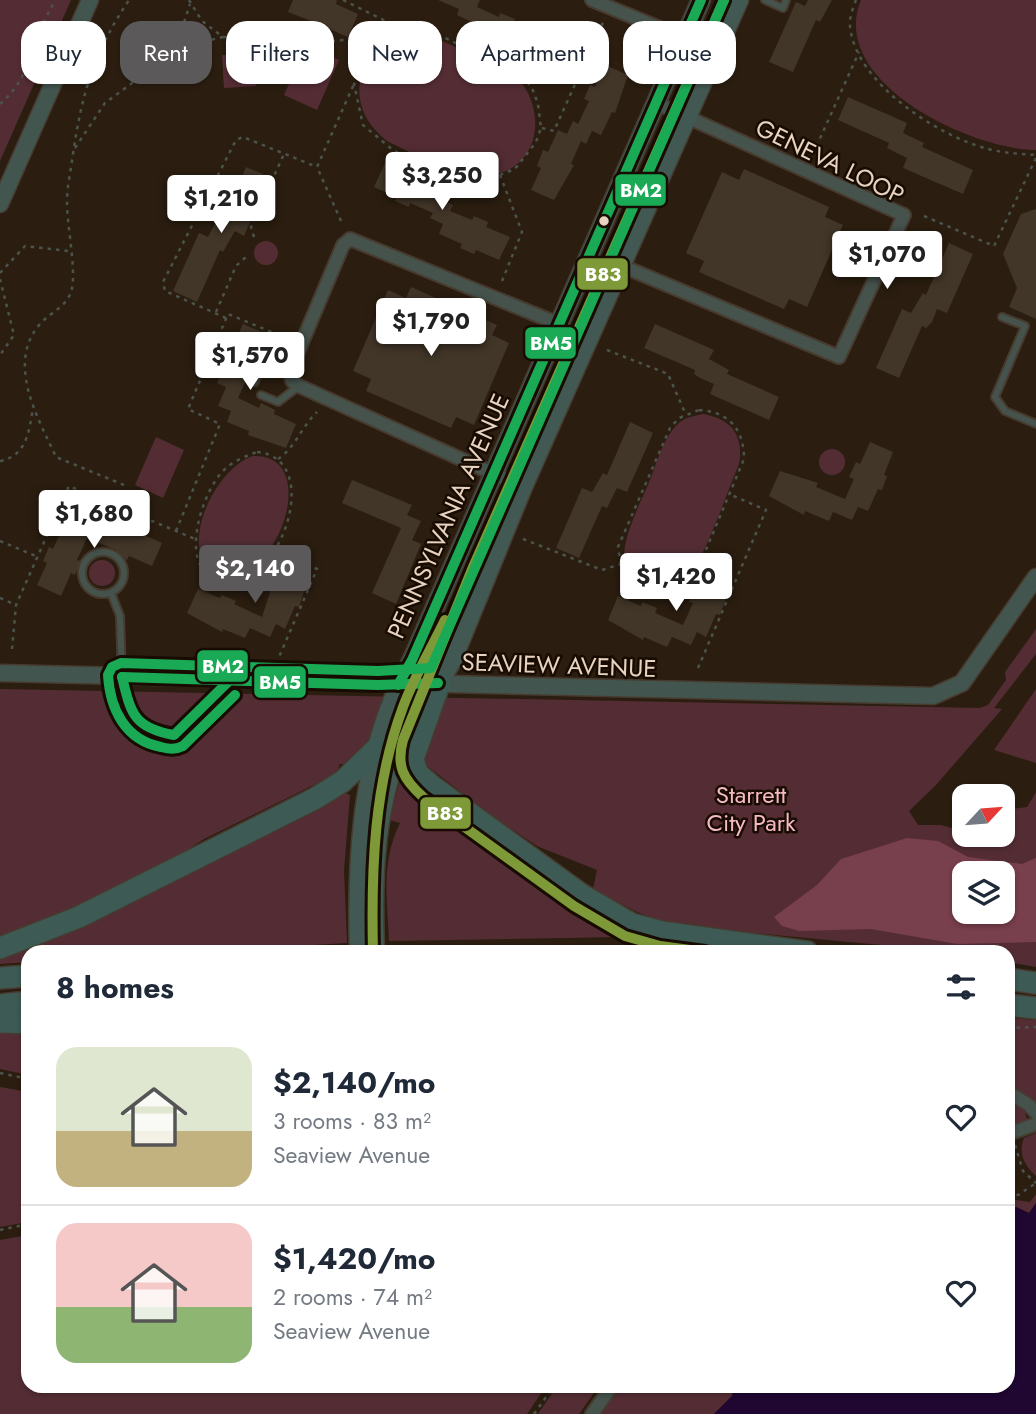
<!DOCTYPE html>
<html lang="en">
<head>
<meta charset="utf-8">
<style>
  :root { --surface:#fff; --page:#f2f2f3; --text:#1f2937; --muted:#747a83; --line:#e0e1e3; --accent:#5b5959 }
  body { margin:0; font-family:Jost,sans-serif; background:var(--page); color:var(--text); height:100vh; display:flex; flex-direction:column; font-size:26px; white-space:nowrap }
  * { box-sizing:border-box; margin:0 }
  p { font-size:23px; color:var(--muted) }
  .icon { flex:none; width:38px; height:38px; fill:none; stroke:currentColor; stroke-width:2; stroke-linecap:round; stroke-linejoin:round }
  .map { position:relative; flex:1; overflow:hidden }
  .details { position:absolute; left:21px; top:945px; width:994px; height:448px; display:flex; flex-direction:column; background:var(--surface); border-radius:21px; box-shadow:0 2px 5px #0004 }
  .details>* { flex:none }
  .top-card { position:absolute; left:21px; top:21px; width:994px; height:63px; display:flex; gap:14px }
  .needle { width:46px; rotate:64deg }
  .controls { position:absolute; left:952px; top:784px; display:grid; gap:14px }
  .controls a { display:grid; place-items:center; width:63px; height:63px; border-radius:14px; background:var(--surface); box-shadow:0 2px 5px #0004; font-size:35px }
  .price { position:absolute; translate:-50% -60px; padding:0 16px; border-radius:7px; background:#fff; color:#222; font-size:23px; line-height:46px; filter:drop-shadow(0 2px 4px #0008) }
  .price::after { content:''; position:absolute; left:50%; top:42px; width:21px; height:16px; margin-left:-10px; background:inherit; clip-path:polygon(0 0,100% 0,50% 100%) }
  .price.current { background:var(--accent); color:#fff }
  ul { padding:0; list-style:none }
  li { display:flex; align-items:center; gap:21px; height:175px; padding:0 35px }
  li+li { border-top:2px solid var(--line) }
  li span { display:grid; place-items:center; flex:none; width:196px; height:140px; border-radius:21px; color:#555 }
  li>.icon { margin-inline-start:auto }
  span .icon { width:84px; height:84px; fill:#fffc; stroke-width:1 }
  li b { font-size:30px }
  h2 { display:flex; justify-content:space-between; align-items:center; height:84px; padding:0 35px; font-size:30px }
  .chip { padding:0 24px; border-radius:21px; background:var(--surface); box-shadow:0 2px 5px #0004; font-size:24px; line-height:63px }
  .chip.current { background:var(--accent); color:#fff }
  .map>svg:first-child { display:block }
  .green { fill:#542d34; fill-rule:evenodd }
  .forest { fill:#783f4c; fill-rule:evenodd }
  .water { fill:#200732 }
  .building { fill:#423628 }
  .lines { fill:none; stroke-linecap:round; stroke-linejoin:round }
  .lane-casing { stroke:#473b2f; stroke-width:10 }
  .street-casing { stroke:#473b2f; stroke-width:16 }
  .secondary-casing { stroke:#473b2f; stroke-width:19 }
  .primary-casing { stroke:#473b2f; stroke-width:21 }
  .highway-casing { stroke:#473b2f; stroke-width:24 }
  .path { stroke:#4c534c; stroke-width:2.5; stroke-dasharray:3.5 5; stroke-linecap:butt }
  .lane { stroke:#46534d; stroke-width:6 }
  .street { stroke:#46534d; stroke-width:12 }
  .secondary { stroke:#42554f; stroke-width:16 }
  .primary { stroke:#425853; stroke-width:18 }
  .highway { stroke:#3e5a54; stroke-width:21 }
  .bus-1-casing { stroke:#180b01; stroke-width:16 }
  .bus-2-casing { stroke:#180b01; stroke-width:16 }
  .bus-3-casing { stroke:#180b01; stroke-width:16 }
  .bus-1 { stroke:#1aa954; stroke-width:10 }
  .bus-2 { stroke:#7e9a38; stroke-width:10 }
  .bus-3 { stroke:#1aa954; stroke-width:10 }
  .bus-dot { fill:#e7d3c0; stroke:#180b01; stroke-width:2.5 }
  .labels { text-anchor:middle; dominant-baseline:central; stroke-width:5; stroke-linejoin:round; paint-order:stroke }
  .street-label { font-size:24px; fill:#e7d3c0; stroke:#180b01 }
  .park-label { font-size:24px; fill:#f6b9c6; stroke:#180b01 }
  .line-badge { stroke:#180b01; stroke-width:2.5 }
  .badge-label { font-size:19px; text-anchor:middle; font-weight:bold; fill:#fff }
</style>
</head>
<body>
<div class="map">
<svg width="1036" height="1414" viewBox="0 0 1036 1414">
  <rect width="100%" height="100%" fill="#2b1e10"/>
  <g class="green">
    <polygon points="0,0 71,0 0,161"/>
    <path d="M861,0H1036V150C972,150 827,82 861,0Z"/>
    <path d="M409,34L428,35L509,70C551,103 543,175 482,176C451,177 415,154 387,141C341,105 355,52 409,34Z"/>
    <polygon points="306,46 339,60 317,110 284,95"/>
    <polygon points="254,54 256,86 224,88 222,55"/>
    <circle cx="266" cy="253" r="12"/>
    <path d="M703,414C732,419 744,436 739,464C727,492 706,555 689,576C681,586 668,591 656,590C596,586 636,513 648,485C656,466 663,437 679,423C686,417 694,416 703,414Z"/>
    <polygon points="156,437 184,450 163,498 135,485"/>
    <circle cx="832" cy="462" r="13"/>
    <path d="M253,456C319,453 284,577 222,578C172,557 213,469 253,456Z"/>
    <circle cx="102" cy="573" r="13"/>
    <path d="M1036,629V654L994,708L1002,709L936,785L909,811L918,825H941L964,831V835H1003V810L1027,807L1036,792V967L1008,962V952H955L670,925L637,912L593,889L597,870L537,846L495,818L427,766L340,764L336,774L204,839L156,870L90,906L0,939V689L980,708L988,705L1006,680L1005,672ZM964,873H1003V912H964Z"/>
    <polygon points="1036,689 1036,763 994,750"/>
    <path d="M406,775L574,896L618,923L620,937L389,941C387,899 381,861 400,823L389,820L400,780Z"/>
    <polygon points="343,792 350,795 344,870 347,943 197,952 28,952 28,962 0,964 0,952"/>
    <polygon points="1008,1018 1036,1020 1036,1103 1017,1089 1008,1088"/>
    <polygon points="0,1025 28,1027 28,1075 0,1069"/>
    <polygon points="0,1087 28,1092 28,1222 0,1227"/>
    <polygon points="1008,1099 1024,1109 1027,1119 1008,1129"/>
    <path d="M1036,1133V1176C1024,1165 1018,1153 1024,1138Z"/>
    <polygon points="1036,1194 1036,1203 1029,1213 1016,1207 1008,1210 1008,1199 1030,1202"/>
    <polygon points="28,1235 28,1386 546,1386 527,1414 0,1414 0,1240"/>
    <polygon points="557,1386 599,1386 579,1414 538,1414"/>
    <polygon points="621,1386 734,1386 732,1396 714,1414 601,1414"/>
  </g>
  <path class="forest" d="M907,838L938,841L968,857L1022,864L1036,858V942L957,944L871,929L799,931L782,926L774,917L817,885L841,859ZM964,873H1003V912H964Z"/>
  <polygon class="water" points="1036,1203 1036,1414 714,1414 732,1396 734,1386 1008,1386 1008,1210 1016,1207 1029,1213"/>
  <g class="building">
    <polygon points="293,0 337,0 336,4 358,14 348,37 325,27 323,31 309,25 311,21 288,12"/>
    <polygon points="438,0 480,0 477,7 499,17 500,13 515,19 513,23 536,33 525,57 502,47 501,51 486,45 488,40 466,31 470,21 457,15 459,9"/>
    <polygon points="808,0 832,0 820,22 816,20 793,72 769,62 796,2 805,6"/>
    <polygon points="605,65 628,75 615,113 612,112 601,135 592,131 586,144 581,141 571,164 574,165 554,200 531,190 541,168 537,166 543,150 548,152 558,130 567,134 573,121 578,124 589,101 584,99 590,85 595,87"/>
    <polygon points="848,97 907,123 903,133 924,143 922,147 973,170 963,194 903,168 907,158 887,148 889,143 838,120"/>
    <polygon points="385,163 407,173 409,169 422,175 421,179 444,189 440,199 453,205 450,211 472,220 474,216 488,222 486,227 510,237 499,260 476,250 474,254 460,248 462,244 439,234 443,224 430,218 433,213 410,203 409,207 395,201 396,197 374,187"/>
    <polygon points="246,167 270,177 244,236 235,231 223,252 220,250 197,302 173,291 199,233 208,237 218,218 223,220"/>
    <polygon points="744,169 829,207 825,217 843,225 807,307 789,299 784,309 699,272 704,261 686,253 722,172 739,180"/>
    <polygon points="1036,209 1036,319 1009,307 1017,288 1003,254 1021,214"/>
    <polygon points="949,243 973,254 947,313 937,309 932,322 926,328 922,326 899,378 876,368 902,309 911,313 923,293 926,295"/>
    <polygon points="411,287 497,325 492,335 509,343 474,425 456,417 451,428 366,391 371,379 353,371 388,290 406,298"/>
    <polygon points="243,324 266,334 257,356 260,358 256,367 251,370 238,398 259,408 261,403 275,410 274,414 296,424 286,448 248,435 249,431 227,422 231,411 218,406 226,387 217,383 227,361 221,358 228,344 233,346"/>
    <polygon points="655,324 714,350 709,359 729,370 727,374 779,397 769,420 710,394 714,384 700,378 694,374 695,370 644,348"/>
    <polygon points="630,422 653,433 627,492 617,488 607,508 602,506 579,558 556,548 582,488 592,492 603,473 607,475"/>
    <polygon points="870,442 893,452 884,475 887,476 882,490 878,489 868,511 858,507 852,520 833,512 829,521 805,511 804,515 769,496 780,471 818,483 816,487 845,499 854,479 849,477 856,462 860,464"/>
    <polygon points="352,480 412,505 407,515 421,521 412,540 421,544 396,604 372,593 401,528 342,503"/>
    <polygon points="102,517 125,527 126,522 141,528 139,533 162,543 152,566 129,556 127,560 114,554 116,550 87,538 77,560 81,561 75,575 71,573 61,596 37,585 47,563 43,561 49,547 53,549 63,527 73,531 79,518 98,527"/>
    <polygon points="287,559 311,569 299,607 295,606 285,629 276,624 270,637 250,628 245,638 223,629 222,632 187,613 198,589 220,598 222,595 236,601 234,604 262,617 274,580 278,581"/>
    <polygon points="709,567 733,577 720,615 716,614 706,637 697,632 691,645 672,637 667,647 644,637 643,640 608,620 618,596 641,606 642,602 657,608 655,613 683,625 693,603 689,602 695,588 699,590"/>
  </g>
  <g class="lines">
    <defs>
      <g id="lane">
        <polyline points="765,0 783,8 786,0"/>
        <polyline points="1002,317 1025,326 995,397 1005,411 1036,424"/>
        <path d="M255,382C261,362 274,362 293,361"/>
        <polyline points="261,395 278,402 299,386"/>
        <circle cx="103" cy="573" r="21"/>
        <polyline points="111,593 120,616 122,677 132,718 151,733 174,735 229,681"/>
      </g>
      <g id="street">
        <polyline points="592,0 684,38"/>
        <polyline points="622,266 839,357 904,215 656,103"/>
        <polyline points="523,487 299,386 292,381 290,371 343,245 350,239 559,324"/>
        <polyline points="1008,1092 1029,1105 1036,1113"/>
        <polyline points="1008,1134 1036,1124"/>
        <polyline points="592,1414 612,1386"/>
      </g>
      <g id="secondary">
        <polyline points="0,204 90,0"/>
        <polyline points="0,673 933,696 962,683 1036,577"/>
      </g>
      <g id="primary">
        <path d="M359,952C356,852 362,749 412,660L701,0"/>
        <path d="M375,952C373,889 373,833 391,772C396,757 399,741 407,727C419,703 439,685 452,661L523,487L739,0"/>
      </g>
      <g id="highway">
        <polyline points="440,682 413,759 417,773 432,786 582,895 632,924 662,932 807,952"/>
        <polyline points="0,948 79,917 316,798 343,781 378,747"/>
        <polyline points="0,978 28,976"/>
        <polyline points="1008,979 1036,983"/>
        <polyline points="0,1005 28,1002"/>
        <polyline points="1008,1005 1036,1008"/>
        <polyline points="0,1022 28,1023"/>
      </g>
    </defs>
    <use href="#lane" class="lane-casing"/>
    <use href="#street" class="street-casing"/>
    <use href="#secondary" class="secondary-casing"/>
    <use href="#primary" class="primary-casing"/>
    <use href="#highway" class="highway-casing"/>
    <g class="path">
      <polyline points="189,0 202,21 223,37 278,35 300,44 344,40 370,48"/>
      <polyline points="343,0 402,29 439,35 521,75 532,88 538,104 541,128 536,142 515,169 489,179 466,178 394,151 363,125 354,84 370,48 402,29"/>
      <path d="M856,0C853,8 849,18 850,26C855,83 938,136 988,149C1004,153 1020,154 1036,155"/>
      <polyline points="165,59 189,45 223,37"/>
      <path d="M0,104C35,74 32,35 56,0"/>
      <polyline points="542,128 554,131 605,18"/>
      <polyline points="75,148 105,103 162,61 179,38 190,4"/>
      <polyline points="813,154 859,52"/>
      <polyline points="500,175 522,232 502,281"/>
      <polyline points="924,216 994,246 1036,158"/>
      <polyline points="341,221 317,167 354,84"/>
      <polyline points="254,237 251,227 284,154"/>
      <polyline points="0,273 25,246 68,251"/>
      <polyline points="0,279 14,335 0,355"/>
      <polyline points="216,312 236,266 246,257"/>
      <polyline points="226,318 165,291 163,282 236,140 243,137 317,167"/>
      <polyline points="607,350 668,374 686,415"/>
      <path d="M699,410C729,412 744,429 744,459L693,581L674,593H646L627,579L622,571L618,547L670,428L679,418Z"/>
      <path d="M257,452C325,458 281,588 225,582C174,576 201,492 224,470C233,461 246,456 257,452Z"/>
      <path d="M278,459C295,448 302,426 317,412"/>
      <path d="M0,461C27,456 29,431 33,408"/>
      <path d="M124,485L56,457C38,418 5,362 41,323C53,310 68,307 72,288C76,267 67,226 67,202C67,186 71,170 73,154C82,93 94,52 129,0"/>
      <polyline points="176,531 220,424 188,409 228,314 286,338"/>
      <polyline points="523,539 602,570 621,564"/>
      <polyline points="0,541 38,557"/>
      <polyline points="276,550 317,569 279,657"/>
      <polyline points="0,598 16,605"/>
      <polyline points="12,649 16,605 69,486 195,539"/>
      <polyline points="698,668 766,510 729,494"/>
      <polyline points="1008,1028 1036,1027"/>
      <polyline points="0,1073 28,1079"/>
      <polyline points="1015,1145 1023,1171 1036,1183"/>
      <polyline points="1008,1194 1018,1195 1036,1183"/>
      <polyline points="0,1230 28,1224"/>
      <polyline points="534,1414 554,1386"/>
    </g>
    <use href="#lane" class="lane"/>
    <use href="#street" class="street"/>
    <use href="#secondary" class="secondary"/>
    <use href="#primary" class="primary"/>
    <use href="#highway" class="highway"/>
    <defs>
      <g id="bus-1">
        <polyline points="122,677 378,685 438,683"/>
        <path d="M122,677C131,714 134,728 174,735L229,681"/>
        <polyline points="398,685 412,660 701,0"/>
      </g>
      <g id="bus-2">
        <path d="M373,952C371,869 374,785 403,707C414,677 431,649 445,620"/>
        <path d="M705,952L660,946L625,936L574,906L423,797C403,779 396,766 403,740L473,567L724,0"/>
      </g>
      <path id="bus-3" d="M235,695L183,746C175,750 169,749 161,747C125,740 110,709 108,675L112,667L121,663L378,671L431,668L724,0"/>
    </defs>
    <use href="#bus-1" class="bus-1-casing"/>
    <use href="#bus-2" class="bus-2-casing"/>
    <use href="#bus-3" class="bus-3-casing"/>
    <use href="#bus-1" class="bus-1"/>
    <use href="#bus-2" class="bus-2"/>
    <use href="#bus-3" class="bus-3"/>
  </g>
  <circle class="bus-dot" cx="604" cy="221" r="6"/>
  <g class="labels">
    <g class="street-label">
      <text transform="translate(830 161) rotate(26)">GENEVA LOOP</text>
      <text transform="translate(448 516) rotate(-66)">PENNSYLVANIA AVENUE</text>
      <text transform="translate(559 665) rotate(2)">SEAVIEW AVENUE</text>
    </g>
    <g class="park-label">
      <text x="751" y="794">Starrett<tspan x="751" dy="28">City Park</tspan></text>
    </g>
  </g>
  <g class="line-badge">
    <rect x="614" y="173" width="53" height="34" rx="7" fill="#1aa954"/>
    <rect x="576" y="257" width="53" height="34" rx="7" fill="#7e9a38"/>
    <rect x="524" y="326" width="53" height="34" rx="7" fill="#1aa954"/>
    <rect x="196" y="649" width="53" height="34" rx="7" fill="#1aa954"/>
    <rect x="253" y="665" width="54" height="34" rx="7" fill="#1aa954"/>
    <rect x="419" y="796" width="53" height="34" rx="7" fill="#7e9a38"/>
  </g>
  <g class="badge-label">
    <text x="641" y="197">BM2</text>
    <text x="603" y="281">B83</text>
    <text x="551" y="350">BM5</text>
    <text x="223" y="673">BM2</text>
    <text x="280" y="689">BM5</text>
    <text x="445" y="820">B83</text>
  </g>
</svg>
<div class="controls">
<a><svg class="needle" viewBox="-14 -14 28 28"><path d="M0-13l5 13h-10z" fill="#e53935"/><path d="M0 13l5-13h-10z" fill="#747a83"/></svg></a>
<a><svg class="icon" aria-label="layers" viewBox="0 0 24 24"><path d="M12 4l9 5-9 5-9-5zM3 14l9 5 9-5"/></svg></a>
</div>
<b class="price" style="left:442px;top:212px">$3,250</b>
<b class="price" style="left:221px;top:235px">$1,210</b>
<b class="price" style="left:887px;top:291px">$1,070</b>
<b class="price" style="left:431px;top:358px">$1,790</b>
<b class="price" style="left:250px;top:392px">$1,570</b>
<b class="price" style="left:94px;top:550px">$1,680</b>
<b class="price current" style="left:255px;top:605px">$2,140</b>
<b class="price" style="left:676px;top:613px">$1,420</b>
<div class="top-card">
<a class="chip">Buy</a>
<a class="chip current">Rent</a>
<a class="chip">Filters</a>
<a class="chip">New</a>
<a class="chip">Apartment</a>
<a class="chip">House</a>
</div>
<section class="details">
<h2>8 homes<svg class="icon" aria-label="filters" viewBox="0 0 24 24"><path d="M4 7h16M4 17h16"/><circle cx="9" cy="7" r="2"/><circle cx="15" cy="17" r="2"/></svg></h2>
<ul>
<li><span style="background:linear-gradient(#dfe7d0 60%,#c2b280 0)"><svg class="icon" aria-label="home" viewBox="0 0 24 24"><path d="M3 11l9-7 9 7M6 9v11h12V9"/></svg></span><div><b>$2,140/mo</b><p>3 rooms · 83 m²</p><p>Seaview Avenue</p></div><svg class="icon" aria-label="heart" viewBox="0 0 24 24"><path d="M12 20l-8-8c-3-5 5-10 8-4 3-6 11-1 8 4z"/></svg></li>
<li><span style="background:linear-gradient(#f6c9c9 60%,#8fb573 0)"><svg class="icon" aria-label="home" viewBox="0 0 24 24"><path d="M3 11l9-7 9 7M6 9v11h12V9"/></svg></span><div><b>$1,420/mo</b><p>2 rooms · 74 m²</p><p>Seaview Avenue</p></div><svg class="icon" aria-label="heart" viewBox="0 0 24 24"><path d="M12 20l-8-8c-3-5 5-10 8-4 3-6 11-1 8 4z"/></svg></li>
</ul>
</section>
</div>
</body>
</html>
